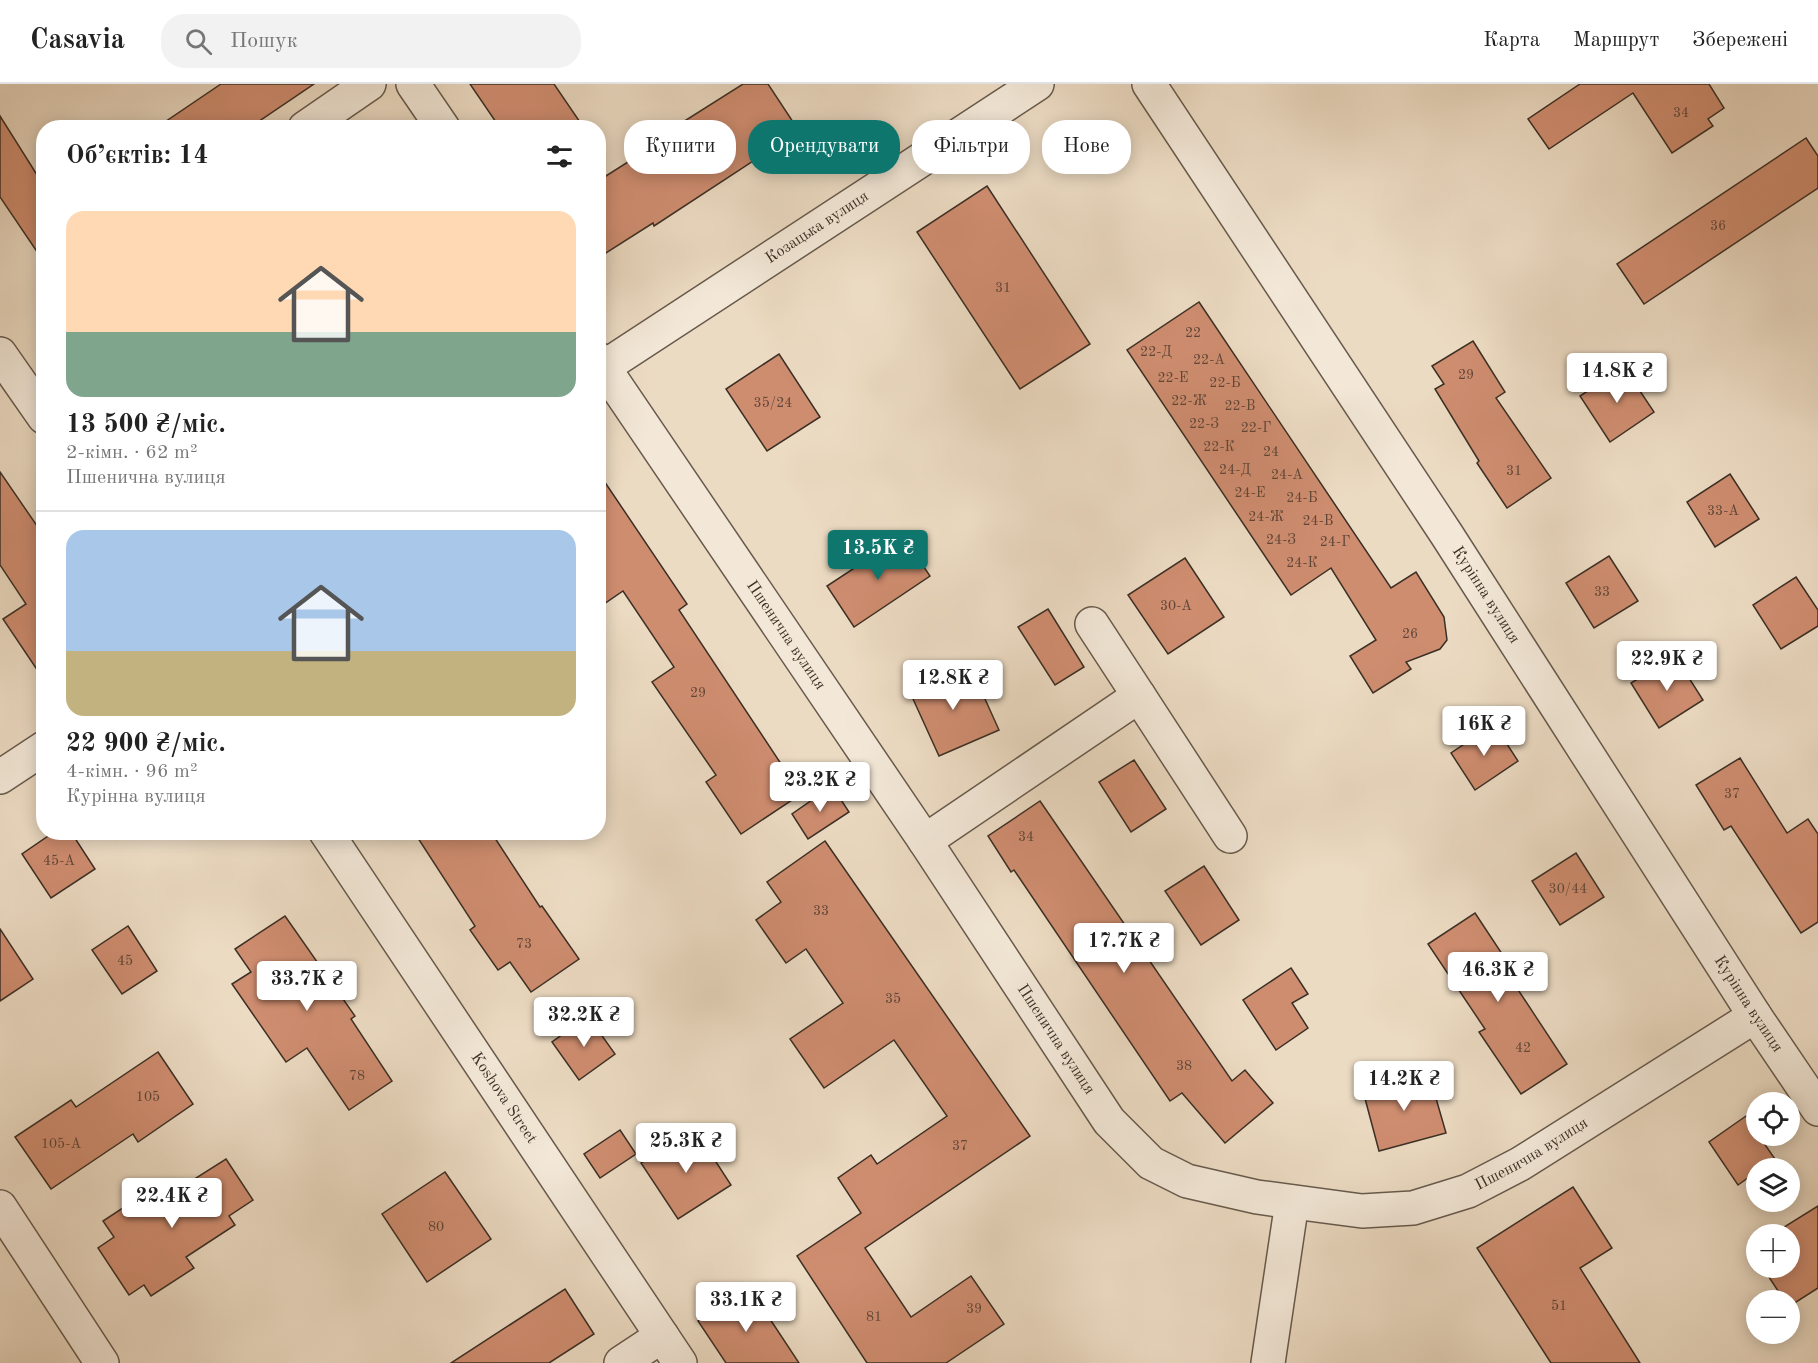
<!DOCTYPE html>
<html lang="uk">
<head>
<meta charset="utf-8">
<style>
  :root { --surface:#fff; --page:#f2f2f2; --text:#222; --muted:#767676; --line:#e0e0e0; --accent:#0f766e }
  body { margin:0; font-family:"Old Standard TT",serif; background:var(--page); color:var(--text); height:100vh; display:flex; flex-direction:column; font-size:22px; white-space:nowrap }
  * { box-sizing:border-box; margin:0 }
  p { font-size:20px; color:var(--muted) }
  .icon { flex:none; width:33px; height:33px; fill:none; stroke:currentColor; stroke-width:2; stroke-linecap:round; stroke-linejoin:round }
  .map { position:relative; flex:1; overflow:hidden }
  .details { position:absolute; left:36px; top:36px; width:570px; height:720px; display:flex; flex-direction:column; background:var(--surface); border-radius:24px; box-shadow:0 3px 15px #0003 }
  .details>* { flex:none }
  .top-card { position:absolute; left:624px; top:36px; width:570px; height:54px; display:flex; gap:12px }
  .controls { position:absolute; left:1746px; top:1008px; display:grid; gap:12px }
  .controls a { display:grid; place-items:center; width:54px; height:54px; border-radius:50%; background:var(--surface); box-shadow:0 3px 15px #0003; font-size:30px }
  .price { position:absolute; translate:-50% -51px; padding:0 14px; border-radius:6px; background:#fff; color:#222; font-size:20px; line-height:39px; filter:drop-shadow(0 2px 3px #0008) }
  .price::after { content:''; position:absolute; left:50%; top:36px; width:18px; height:14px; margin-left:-9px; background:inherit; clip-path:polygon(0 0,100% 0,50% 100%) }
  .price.current { background:var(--accent); color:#fff }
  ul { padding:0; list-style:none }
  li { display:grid; align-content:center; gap:12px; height:318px; padding:0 30px }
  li+li { border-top:2px solid var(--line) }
  li span { display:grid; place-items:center; height:186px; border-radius:18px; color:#555 }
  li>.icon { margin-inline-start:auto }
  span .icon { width:108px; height:108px; fill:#fffc; stroke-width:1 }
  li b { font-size:26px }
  h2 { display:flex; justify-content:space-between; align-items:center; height:72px; padding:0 30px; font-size:26px }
  .chip { padding:0 21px; border-radius:24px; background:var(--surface); box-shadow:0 3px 15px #0003; font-size:21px; line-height:54px }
  .chip.current { background:var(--accent); color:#fff }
  header { display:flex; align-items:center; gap:36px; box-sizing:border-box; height:84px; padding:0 30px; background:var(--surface); border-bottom:2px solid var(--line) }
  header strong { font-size:28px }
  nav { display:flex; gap:33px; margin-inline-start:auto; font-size:21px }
  .search { width:420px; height:54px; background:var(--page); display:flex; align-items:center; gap:15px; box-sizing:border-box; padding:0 21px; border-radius:24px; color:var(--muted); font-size:22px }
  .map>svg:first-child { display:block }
  .building { fill:#cf8d70; stroke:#3b2f25; stroke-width:1.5 }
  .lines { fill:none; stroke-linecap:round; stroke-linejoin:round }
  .minor-casing { stroke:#675a4c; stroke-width:36 }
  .minor { stroke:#f3e8d8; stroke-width:33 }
  .labels { text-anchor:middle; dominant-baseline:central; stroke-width:4.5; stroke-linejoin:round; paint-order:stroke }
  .number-label { font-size:14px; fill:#604638 }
  .street-label { font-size:16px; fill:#3b2f25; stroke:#f3e8d8 }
</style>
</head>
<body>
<header>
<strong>Casavia</strong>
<div class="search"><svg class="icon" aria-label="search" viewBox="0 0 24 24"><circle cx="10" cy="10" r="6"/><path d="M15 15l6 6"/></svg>Пошук</div>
<nav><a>Карта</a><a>Маршрут</a><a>Збережені</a></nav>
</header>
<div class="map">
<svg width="1818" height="1279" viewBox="0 0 1818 1279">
  <rect width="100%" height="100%" fill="#ecdbc3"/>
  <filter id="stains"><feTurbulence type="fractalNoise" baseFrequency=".00333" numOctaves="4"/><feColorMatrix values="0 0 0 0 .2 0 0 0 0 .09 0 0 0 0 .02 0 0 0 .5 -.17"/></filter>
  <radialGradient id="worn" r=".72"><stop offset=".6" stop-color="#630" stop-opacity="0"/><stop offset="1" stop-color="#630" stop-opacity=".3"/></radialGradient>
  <g class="building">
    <polygon points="221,0 314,0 249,44 156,44"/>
    <polygon points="470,0 554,0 584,44 500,44"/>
    <polygon points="743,0 768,0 799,47 654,142 653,139 598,174 598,97 658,59 656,55"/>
    <polygon points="1580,0 1709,0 1724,24 1708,35 1713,42 1672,69 1633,9 1549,65 1528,35"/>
    <polygon points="0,32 44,102 44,178 0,113"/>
    <polygon points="1806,54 1818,72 1818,104 1644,220 1617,180"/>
    <polygon points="987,102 1090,260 1020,305 917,148"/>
    <polygon points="1199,218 1391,504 1416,488 1444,533 1447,556 1440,565 1406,578 1411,585 1373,609 1350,572 1376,556 1331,484 1291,511 1127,266"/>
    <polygon points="1473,257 1505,308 1496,314 1551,394 1507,424 1477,379 1479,377 1435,305 1444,300 1432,282"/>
    <polygon points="779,270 820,333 767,367 726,305"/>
    <polygon points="1624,283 1654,328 1610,358 1580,312"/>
    <polygon points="0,388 44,452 44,596 3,535 26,520 0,481"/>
    <polygon points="598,388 687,520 679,526 801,710 741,750 706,698 716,691 652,598 674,583 623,507 598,524"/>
    <polygon points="1730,390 1759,435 1715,463 1687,418"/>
    <polygon points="903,452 930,492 854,543 827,502"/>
    <polygon points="1609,472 1638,517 1594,544 1566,499"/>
    <polygon points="1185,474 1224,533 1168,570 1128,511"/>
    <polygon points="1796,493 1818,526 1818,542 1781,565 1753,521"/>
    <polygon points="1048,525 1084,583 1055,601 1018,543"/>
    <polygon points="1675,572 1703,616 1659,644 1631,599"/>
    <polygon points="958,582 965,600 976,595 999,646 939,672 908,604"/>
    <polygon points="1494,640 1518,677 1475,706 1451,669"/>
    <polygon points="1740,674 1787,749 1808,735 1818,750 1818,838 1801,849 1731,742 1724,746 1696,701"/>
    <polygon points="1134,676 1166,725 1131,748 1099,698"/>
    <polygon points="832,702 849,728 808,755 792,730"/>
    <polygon points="1040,717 1232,997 1245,986 1273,1019 1225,1059 1182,1009 1170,1017 1014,786 1011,788 988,752"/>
    <polygon points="54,748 71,748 95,785 51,814 22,770"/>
    <polygon points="414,748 491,748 540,823 542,822 579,875 531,908 510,878 498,886 470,846 475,842"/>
    <polygon points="825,757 1030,1052 865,1164 911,1233 971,1192 1004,1240 946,1279 867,1279 797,1172 861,1129 838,1094 871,1071 877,1080 947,1032 894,956 824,1004 790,955 843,919 806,865 786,879 756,836 781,818 767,798"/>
    <polygon points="1576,769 1604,813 1560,841 1532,797"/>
    <polygon points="1204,782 1239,836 1201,861 1165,807"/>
    <polygon points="1475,829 1516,891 1511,895 1567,980 1521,1010 1479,948 1485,945 1428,860"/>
    <polygon points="285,832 355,932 351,935 392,997 349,1026 307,964 286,978 232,900 251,888 235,865"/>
    <polygon points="128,842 157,887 122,910 92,866"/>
    <polygon points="0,845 33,895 0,917"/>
    <polygon points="1291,884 1308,910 1292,919 1308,944 1276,966 1243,916"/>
    <polygon points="588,932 615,970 579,996 552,958"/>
    <polygon points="158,968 193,1020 138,1058 133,1050 51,1105 15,1053 71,1016 76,1023"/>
    <polygon points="1429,990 1446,1049 1379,1067 1363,1007"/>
    <polygon points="1746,1032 1756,1052 1759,1052 1775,1075 1762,1084 1756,1084 1756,1088 1738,1101 1709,1058"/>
    <polygon points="694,1044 731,1101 678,1135 641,1079"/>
    <polygon points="620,1046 636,1070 600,1094 584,1070"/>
    <polygon points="226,1075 253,1116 229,1132 235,1141 186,1173 194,1184 151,1212 144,1201 129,1211 98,1164 114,1153 103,1137 144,1110 152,1122"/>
    <polygon points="445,1088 491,1155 427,1198 382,1130"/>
    <polygon points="1573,1103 1612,1164 1580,1184 1640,1279 1551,1279 1477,1164"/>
    <polygon points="1818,1122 1818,1204 1790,1222 1790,1216 1784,1216 1763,1184 1790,1184 1790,1150 1773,1150"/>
    <polygon points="748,1204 766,1229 799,1279 726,1279 698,1237"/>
    <polygon points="565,1205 594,1250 549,1279 451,1279"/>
  </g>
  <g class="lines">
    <defs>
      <g id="minor">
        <polyline points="413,0 443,44"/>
        <path id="s1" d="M1149,0L1447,451L1755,932L1818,1025"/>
        <polyline points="305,44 369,0"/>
        <polyline points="0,270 44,333"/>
        <path id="s2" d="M598,275L925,757L1109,1037L1151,1079L1187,1097L1257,1113L1362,1127L1413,1124L1468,1107L1520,1080L1755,932"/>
        <path id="s3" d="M598,287L1037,0"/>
        <polyline points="1139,612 1230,752"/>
        <polyline points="0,693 44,664"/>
        <path id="s4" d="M326,748L680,1279"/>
        <polyline points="925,757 1139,612 1092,540"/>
        <polyline points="0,1123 102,1279"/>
        <polyline points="621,1279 662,1252"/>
        <polyline points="1268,1279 1292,1118"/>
      </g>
    </defs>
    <use href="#minor" class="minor-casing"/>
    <use href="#minor" class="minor"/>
  </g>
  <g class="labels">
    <g class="number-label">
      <text x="1681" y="29">34</text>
      <text x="1718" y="142">36</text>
      <text x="1003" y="204">31</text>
      <text x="1193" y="249">22</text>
      <text x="1156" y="268">22-Д</text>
      <text x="1209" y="276">22-А</text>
      <text x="1466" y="291">29</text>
      <text x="1173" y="294">22-Е</text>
      <text x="1225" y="299">22-Б</text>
      <text x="1189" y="317">22-Ж</text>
      <text x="773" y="319">35/24</text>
      <text x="1240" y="322">22-В</text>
      <text x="1204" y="340">22-З</text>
      <text x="1256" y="344">22-Г</text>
      <text x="1219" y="363">22-К</text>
      <text x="1271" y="368">24</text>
      <text x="1235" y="386">24-Д</text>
      <text x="1514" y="387">31</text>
      <text x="1287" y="391">24-А</text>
      <text x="1250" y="409">24-Е</text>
      <text x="1302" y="414">24-Б</text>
      <text x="1723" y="427">33-А</text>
      <text x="1266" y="433">24-Ж</text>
      <text x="1318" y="437">24-В</text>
      <text x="1281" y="456">24-З</text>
      <text x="1335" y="458">24-Г</text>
      <text x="1302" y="479">24-К</text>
      <text x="1602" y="508">33</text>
      <text x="1176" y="522">30-А</text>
      <text x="1410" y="550">26</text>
      <text x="698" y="609">29</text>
      <text x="1732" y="710">37</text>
      <text x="1026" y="753">34</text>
      <text x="59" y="777">45-А</text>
      <text x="1568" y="805">30/44</text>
      <text x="821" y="827">33</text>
      <text x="524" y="860">73</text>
      <text x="125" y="877">45</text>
      <text x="893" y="915">35</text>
      <text x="1523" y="964">42</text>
      <text x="1184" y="982">38</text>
      <text x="357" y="992">78</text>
      <text x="148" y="1013">105</text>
      <text x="61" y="1060">105-А</text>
      <text x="960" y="1062">37</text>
      <text x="436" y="1143">80</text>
      <text x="1559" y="1222">51</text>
      <text x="974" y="1225">39</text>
      <text x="874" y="1233">81</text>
    </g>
    <g class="street-label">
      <text stroke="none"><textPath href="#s3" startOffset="262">Козацька вулиця</textPath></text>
      <text stroke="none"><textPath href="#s1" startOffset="612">Курінна вулиця</textPath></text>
      <text stroke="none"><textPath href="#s2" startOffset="334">Пшенична вулиця</textPath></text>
      <text stroke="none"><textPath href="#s1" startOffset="1098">Курінна вулиця</textPath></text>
      <text stroke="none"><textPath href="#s2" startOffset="820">Пшенична вулиця</textPath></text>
      <text stroke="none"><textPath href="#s4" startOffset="320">Koshova Street</textPath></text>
      <text stroke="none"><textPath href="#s2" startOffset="1377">Пшенична вулиця</textPath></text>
    </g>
  </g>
  <rect width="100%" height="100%" filter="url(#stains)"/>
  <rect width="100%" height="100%" fill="url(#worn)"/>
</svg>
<div class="controls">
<a><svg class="icon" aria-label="locate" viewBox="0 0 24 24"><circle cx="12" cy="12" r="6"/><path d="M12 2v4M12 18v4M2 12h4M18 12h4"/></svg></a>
<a><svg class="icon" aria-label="layers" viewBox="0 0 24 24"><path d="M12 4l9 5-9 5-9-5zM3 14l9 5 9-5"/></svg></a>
<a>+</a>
<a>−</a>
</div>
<b class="price" style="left:1617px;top:320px">14.8K ₴</b>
<b class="price current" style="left:878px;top:497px">13.5K ₴</b>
<b class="price" style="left:1667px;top:608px">22.9K ₴</b>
<b class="price" style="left:953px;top:627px">12.8K ₴</b>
<b class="price" style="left:1484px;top:673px">16K ₴</b>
<b class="price" style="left:820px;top:729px">23.2K ₴</b>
<b class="price" style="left:1124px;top:890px">17.7K ₴</b>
<b class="price" style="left:1498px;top:919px">46.3K ₴</b>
<b class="price" style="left:307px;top:928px">33.7K ₴</b>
<b class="price" style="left:584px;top:964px">32.2K ₴</b>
<b class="price" style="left:1404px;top:1028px">14.2K ₴</b>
<b class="price" style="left:686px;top:1090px">25.3K ₴</b>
<b class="price" style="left:172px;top:1145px">22.4K ₴</b>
<b class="price" style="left:746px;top:1249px">33.1K ₴</b>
<div class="top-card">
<a class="chip">Купити</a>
<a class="chip current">Орендувати</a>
<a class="chip">Фільтри</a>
<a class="chip">Нове</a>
</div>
<section class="details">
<h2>Об’єктів: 14<svg class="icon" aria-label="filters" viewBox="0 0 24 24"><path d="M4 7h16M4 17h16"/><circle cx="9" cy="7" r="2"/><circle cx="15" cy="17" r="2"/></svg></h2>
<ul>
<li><span style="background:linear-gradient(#ffd9b3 65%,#7fa58c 0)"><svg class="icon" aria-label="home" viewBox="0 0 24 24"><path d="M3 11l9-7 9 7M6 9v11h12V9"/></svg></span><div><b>13 500 ₴/міс.</b><p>2-кімн. · 62 m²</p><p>Пшенична вулиця</p></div></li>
<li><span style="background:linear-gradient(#a9c7e8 65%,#c2b280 0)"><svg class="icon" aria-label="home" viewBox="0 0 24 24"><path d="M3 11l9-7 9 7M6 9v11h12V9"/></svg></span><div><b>22 900 ₴/міс.</b><p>4-кімн. · 96 m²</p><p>Курінна вулиця</p></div></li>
</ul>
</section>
</div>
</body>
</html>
